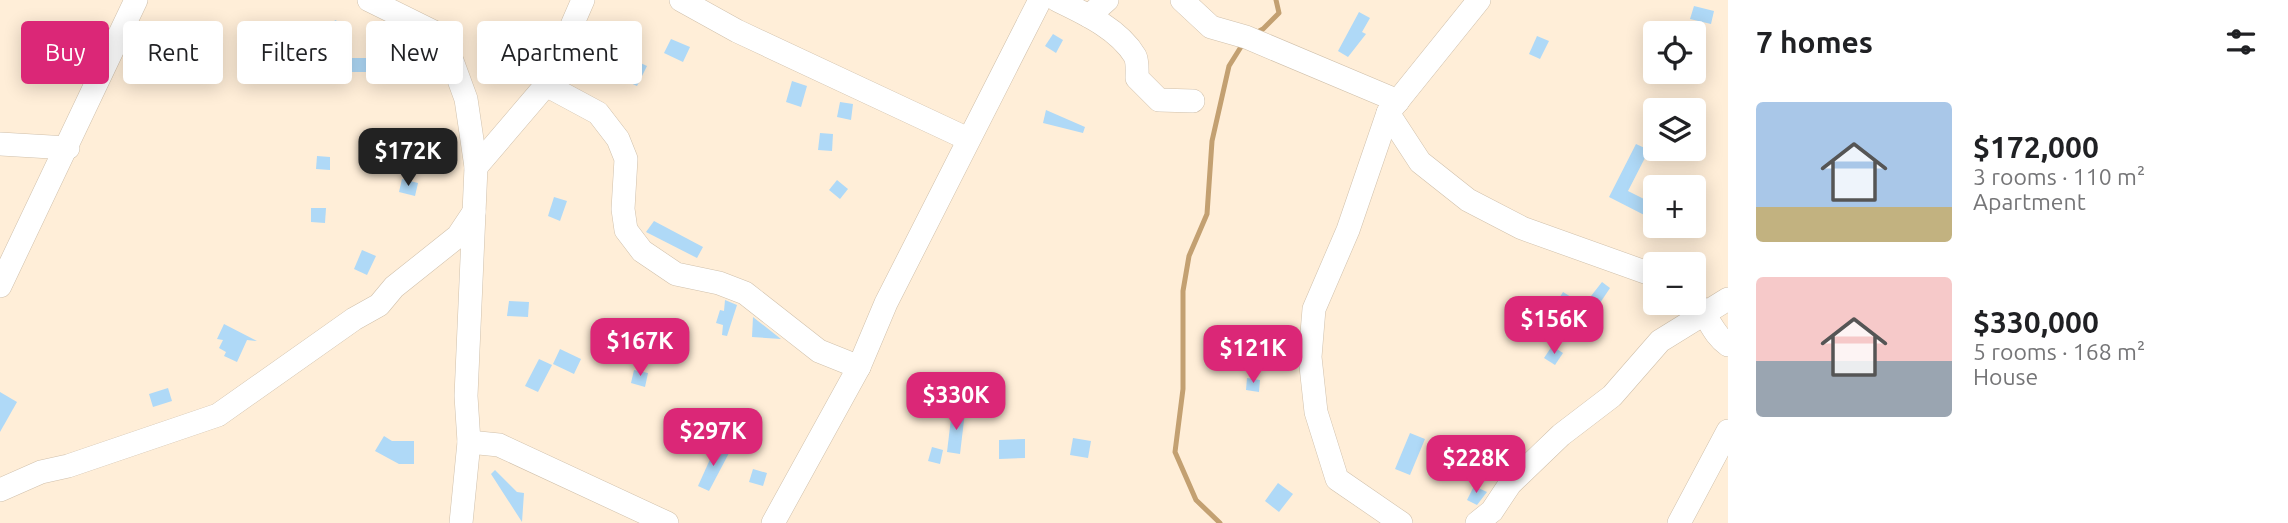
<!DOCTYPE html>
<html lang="en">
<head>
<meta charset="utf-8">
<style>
  :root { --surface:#fff; --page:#f2f2f2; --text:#202124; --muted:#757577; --accent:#db2777 }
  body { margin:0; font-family:Ubuntu,sans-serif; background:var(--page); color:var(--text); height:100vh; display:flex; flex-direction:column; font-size:26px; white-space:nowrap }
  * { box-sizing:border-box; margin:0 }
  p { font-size:23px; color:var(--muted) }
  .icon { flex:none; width:38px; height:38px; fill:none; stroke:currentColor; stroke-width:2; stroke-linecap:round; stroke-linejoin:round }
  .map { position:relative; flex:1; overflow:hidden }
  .side { display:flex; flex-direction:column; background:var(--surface); width:560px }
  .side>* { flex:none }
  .hud { position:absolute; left:21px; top:21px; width:665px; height:63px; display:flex; gap:14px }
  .buttons { position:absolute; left:1643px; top:21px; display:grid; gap:14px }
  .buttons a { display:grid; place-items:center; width:63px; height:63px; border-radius:7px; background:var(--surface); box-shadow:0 4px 18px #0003; font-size:35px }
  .price { position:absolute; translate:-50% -60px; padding:0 16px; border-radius:14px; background:var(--accent); color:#fff; font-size:23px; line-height:46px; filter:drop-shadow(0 2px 4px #0008) }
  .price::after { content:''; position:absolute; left:50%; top:42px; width:21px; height:16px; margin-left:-10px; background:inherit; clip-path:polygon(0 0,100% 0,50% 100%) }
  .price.active { background:#222; color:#fff }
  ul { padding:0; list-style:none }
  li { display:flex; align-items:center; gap:21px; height:175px; padding:0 28px }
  li span { display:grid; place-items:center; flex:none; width:196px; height:140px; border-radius:7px; color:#555 }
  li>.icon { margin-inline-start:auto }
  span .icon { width:84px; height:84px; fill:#fffc; stroke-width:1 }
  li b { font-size:30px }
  h2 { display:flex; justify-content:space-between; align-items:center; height:84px; padding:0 28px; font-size:30px }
  .chip { padding:0 24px; border-radius:7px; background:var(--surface); box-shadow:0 4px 18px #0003; font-size:24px; line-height:63px }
  .chip.active { background:var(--accent); color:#fff }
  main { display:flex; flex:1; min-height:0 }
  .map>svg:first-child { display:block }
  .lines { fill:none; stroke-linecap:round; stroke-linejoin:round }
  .stream { stroke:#c3a071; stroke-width:5 }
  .building { fill:#afd9f7 }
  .minor-casing { stroke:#d0c0ab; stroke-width:24 }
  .minor { stroke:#fff; stroke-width:23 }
</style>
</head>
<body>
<main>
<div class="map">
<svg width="1728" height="523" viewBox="0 0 1728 523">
  <rect width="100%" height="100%" fill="#ffeed8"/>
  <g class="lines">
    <g class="stream">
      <polyline points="1254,34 1263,29 1279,13 1276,0"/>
      <polyline points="1220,523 1196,500 1175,452 1183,389 1183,291 1189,256 1207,214 1212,141 1229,66 1244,42"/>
    </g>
  </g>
  <g class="building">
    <polygon points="1694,6 1714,11 1711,24 1690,19"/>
    <polygon points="1359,12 1370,18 1362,32 1366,34 1348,57 1338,51"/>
    <polygon points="335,20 350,27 343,40 329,33"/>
    <polygon points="1053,34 1063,40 1056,53 1045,46"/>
    <polygon points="1537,36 1549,41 1540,59 1529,54"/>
    <polygon points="671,39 690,47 683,62 664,53"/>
    <rect x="351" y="58" width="23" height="14"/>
    <polygon points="634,60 647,66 637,86 624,80"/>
    <polygon points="792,81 807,86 801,107 786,102"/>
    <polygon points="840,102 853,104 851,120 837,117"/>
    <polygon points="1046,110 1085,127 1083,133 1043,123"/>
    <polygon points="820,133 833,134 832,151 818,150"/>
    <polygon points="419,136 442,146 436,160 425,155 421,162 409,157"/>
    <polygon points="1636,144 1649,150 1628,191 1656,205 1656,221 1609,197"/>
    <polygon points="317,156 330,157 330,170 316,169"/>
    <polygon points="402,179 418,183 415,196 399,192"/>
    <polygon points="837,180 848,189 840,199 829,190"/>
    <polygon points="554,197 567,201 560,221 548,216"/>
    <polygon points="311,208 326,208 325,223 311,222"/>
    <polygon points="654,221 703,247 697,258 646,232"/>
    <polygon points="362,250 376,256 367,275 354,269"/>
    <polygon points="1602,282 1610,288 1584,327 1555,305 1563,292 1584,305"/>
    <polygon points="725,300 737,305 727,336 722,335 723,325 716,323 720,310 724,311"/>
    <polygon points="509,301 529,302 528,317 507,316"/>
    <polygon points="753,317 781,339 752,337"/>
    <polygon points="224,324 257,341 247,340 237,362 224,356 226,352 219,348 223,340 217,339"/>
    <polygon points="1552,346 1563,353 1555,365 1544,358"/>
    <polygon points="560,349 581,359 574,374 553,364"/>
    <polygon points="539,359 552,365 538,392 525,386"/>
    <polygon points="634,370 648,373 645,387 631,383"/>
    <polygon points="1247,378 1260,380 1259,392 1246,390"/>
    <polygon points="168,388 172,401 153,407 149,394"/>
    <polygon points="0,392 17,402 0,432"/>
    <polygon points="952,410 965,412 960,454 947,452"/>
    <polygon points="717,412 731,414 730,428 715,426"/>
    <polygon points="1410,433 1425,439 1410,475 1395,469"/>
    <polygon points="384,436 392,441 414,441 414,464 399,464 375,451"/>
    <polygon points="1073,438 1091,441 1088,458 1070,455"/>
    <polygon points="1025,439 1025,458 999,459 999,440"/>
    <polygon points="716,446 729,453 709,491 698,486"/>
    <polygon points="932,447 943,450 940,464 928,461"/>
    <polygon points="753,469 767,473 763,486 749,482"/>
    <polygon points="495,470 517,492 524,493 522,522 491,474"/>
    <polygon points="1278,483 1293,494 1279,512 1265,501"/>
    <polygon points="1474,486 1487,492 1477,505 1467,500"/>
  </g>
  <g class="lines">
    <defs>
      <g id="minor">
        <polyline points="369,0 434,32 451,58 466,99 476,167 466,396 469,442 461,523"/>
        <polyline points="681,0 737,31 968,139"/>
        <path d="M1057,0C1084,13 1119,29 1135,56C1138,62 1137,72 1137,78L1159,100L1193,101"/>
        <polyline points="1182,0 1211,27 1246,37 1398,101"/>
        <polyline points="1089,16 1107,0"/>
        <polyline points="546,85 598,113 618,139 626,159 623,209 626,230 642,251 676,274 719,283 745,293 819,351 859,367"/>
        <polyline points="1388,113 1420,162 1468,200 1522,228 1656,276"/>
        <polyline points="0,144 68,148"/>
        <polyline points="476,167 546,85 583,0"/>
        <polyline points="0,286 136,0"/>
        <path d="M1694,302C1709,315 1711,333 1728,345"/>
        <polyline points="469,442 499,445 667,523"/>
        <polyline points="0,490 41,472 68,466 218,415 354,319 379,305 394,287 458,236 474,212"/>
        <polyline points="773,523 859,367 886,303 1040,0"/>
        <polyline points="1401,523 1337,479 1316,412 1310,357 1314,309 1348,230 1388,113 1479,0"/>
        <polyline points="1477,523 1492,511 1510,484 1561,435 1612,396 1660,341 1728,299"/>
        <polyline points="1679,523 1728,431"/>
      </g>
    </defs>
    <use href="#minor" class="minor-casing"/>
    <use href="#minor" class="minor"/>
  </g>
</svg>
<div class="buttons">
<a><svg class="icon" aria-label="locate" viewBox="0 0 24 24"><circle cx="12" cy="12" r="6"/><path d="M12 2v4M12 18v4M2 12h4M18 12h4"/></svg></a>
<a><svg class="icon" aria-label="layers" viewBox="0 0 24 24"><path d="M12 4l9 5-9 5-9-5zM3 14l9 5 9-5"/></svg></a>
<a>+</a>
<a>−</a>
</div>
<b class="price active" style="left:408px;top:188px">$172K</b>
<b class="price" style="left:1554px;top:356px">$156K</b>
<b class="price" style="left:640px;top:378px">$167K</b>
<b class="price" style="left:1253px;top:385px">$121K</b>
<b class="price" style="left:956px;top:432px">$330K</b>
<b class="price" style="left:713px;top:468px">$297K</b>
<b class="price" style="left:1476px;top:495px">$228K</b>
<div class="hud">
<a class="chip active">Buy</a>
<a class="chip">Rent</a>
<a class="chip">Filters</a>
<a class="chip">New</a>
<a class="chip">Apartment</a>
</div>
</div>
<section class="side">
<h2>7 homes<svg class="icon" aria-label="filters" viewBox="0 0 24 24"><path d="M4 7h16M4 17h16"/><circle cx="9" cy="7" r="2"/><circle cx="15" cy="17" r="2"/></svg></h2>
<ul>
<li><span style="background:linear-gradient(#a9c7e8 75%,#c2b280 0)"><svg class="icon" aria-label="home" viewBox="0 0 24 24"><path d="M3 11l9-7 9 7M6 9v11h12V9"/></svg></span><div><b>$172,000</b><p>3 rooms · 110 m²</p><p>Apartment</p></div></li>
<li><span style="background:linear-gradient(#f6c9c9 60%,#9aa5b1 0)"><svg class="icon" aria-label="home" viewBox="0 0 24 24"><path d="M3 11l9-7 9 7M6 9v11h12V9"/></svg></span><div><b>$330,000</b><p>5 rooms · 168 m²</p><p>House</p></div></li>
</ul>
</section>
</main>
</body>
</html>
